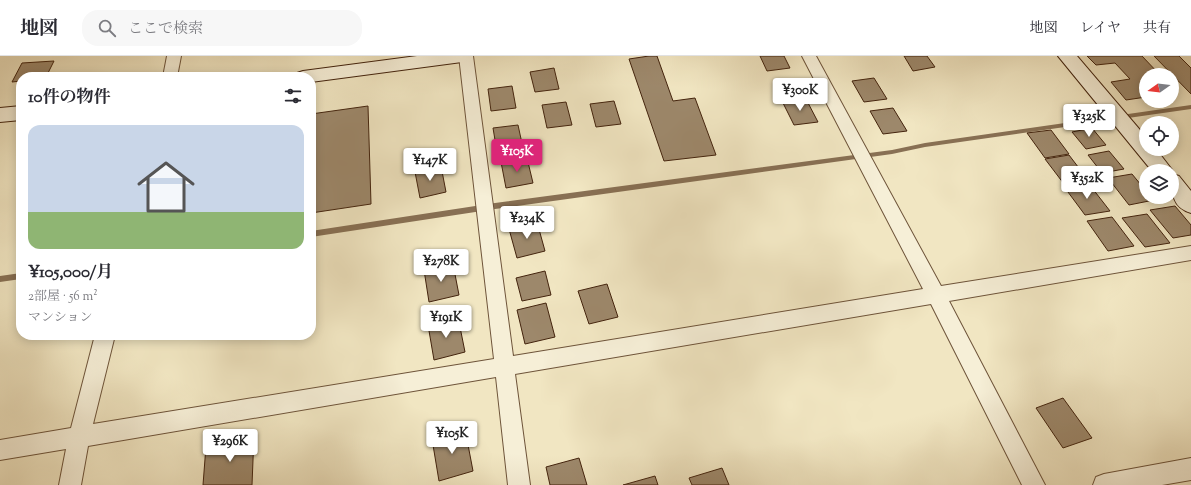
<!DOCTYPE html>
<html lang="ja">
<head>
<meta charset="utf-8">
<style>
  :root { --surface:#fff; --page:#f7f7f7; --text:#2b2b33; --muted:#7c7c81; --line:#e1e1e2; --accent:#db2777 }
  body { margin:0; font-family:"Sorts Mill Goudy","Noto Serif JP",serif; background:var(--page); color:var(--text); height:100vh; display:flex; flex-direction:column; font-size:15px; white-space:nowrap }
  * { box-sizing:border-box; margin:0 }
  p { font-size:13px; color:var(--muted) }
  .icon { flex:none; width:22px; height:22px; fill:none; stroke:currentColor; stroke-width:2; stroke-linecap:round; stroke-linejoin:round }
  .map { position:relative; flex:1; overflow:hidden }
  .sheet { position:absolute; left:16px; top:16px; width:300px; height:268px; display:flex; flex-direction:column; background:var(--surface); border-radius:16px; box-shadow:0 2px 10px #0003 }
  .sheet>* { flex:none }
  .needle { width:26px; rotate:256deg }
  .fabs { position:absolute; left:1139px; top:12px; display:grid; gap:8px }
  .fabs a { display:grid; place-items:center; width:40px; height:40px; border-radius:50%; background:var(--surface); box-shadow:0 2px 10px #0003; font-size:20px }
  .price { position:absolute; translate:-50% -34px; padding:0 9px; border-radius:4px; background:#fff; color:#222; font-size:13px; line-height:26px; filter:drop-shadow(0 1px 2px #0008) }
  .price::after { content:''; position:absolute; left:50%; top:24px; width:12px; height:9px; margin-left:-6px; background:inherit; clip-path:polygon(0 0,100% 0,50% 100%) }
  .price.selected { background:var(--accent); color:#fff }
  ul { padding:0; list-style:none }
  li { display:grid; align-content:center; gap:8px; height:212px; padding:0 12px }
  li span { display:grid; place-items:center; height:124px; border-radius:12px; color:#555 }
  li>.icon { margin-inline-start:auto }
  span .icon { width:72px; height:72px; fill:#fffc; stroke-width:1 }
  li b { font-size:17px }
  h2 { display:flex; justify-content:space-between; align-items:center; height:48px; padding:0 12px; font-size:17px }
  header { display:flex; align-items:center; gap:24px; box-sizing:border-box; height:56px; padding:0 20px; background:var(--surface); border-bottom:1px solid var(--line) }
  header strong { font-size:19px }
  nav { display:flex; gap:22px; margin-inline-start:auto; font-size:14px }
  .search { width:280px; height:36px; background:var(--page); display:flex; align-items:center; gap:10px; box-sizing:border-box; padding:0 14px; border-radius:16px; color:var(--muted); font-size:15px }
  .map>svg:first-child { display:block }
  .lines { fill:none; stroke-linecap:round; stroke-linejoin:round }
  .stream { fill:#887054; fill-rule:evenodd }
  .building { fill:#9d886b; stroke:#43230d }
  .street-casing { stroke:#6e543a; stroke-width:2 }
  .secondary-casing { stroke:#43230d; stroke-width:2 }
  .street { fill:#f6efd7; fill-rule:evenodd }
  .secondary { fill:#f6efd7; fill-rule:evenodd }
</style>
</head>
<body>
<header>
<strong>地図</strong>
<div class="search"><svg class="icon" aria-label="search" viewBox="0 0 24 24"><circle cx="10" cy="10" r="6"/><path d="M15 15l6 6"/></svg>ここで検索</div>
<nav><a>地図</a><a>レイヤ</a><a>共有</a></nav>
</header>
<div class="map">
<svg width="1191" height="429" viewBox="0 0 1191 429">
  <rect width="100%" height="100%" fill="#f1e6c2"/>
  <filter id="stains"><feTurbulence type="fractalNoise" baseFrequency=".005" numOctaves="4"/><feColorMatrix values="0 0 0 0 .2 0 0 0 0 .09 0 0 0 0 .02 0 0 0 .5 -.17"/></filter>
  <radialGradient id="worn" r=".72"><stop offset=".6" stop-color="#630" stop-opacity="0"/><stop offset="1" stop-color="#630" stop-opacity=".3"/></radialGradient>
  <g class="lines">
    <g class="stream">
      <polygon points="1191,49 1191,53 925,91 892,98 495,153 311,181 311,175 495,147 892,94 925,87"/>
      <polygon points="21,217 21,223 0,226 0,220"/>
    </g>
  </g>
  <g class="building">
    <polygon points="649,0 657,0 673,45 695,42 716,99 664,105 629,3"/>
    <polygon points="760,0 784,0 790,12 767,15"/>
    <polygon points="904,0 927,0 935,11 913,15"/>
    <polygon points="1087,0 1142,0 1160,19 1146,19 1146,41 1126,44 1111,26 1130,23 1115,7 1096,9"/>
    <polygon points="1154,0 1179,0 1191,12 1191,38"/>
    <polygon points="54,5 46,21 21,21 21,25 12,26 22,7"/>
    <polygon points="554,12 559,33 535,36 530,16"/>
    <polygon points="874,22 887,43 864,46 852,25"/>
    <polygon points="512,30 516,52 491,55 488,33"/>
    <polygon points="806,43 818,66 794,69 783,47"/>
    <polygon points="614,45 621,68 596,71 590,48"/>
    <polygon points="566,46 572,69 547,72 542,49"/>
    <polygon points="368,50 371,148 311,157 311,58"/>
    <polygon points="893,52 907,75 883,78 870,55"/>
    <polygon points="518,69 523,92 497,96 493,72"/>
    <polygon points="1092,72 1106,89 1086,93 1072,76"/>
    <polygon points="1051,74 1069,98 1045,102 1027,77"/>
    <polygon points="1109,95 1124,113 1102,117 1088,99"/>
    <polygon points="1069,99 1088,124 1064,128 1045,103"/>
    <polygon points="527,102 533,127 506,132 501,106"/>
    <polygon points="441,110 446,136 420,142 415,116"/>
    <polygon points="1132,118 1146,135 1146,141 1151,141 1154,144 1129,149 1108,122"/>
    <polygon points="1089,128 1110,155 1085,159 1065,132"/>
    <polygon points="1175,150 1191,169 1191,179 1173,182 1150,154"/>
    <polygon points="1147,158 1170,187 1145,191 1122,162"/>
    <polygon points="1112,161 1134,190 1108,195 1087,165"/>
    <polygon points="537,166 545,195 517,202 509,173"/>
    <polygon points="453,208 459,239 429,246 424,214"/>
    <polygon points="545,215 551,239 522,245 516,222"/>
    <polygon points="607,228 618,261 589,268 578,235"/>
    <polygon points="546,247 555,281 525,288 517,254"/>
    <polygon points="458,261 465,296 434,304 428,269"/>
    <polygon points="1063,342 1092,382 1063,392 1036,352"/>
    <polygon points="465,373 473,415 439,425 432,383"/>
    <polygon points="254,379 252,429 203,429 206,390"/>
    <polygon points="579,402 587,429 550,429 546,411"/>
    <polygon points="722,412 729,429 692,429 689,422"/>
    <polygon points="655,420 658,429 623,429"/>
  </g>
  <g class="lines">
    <defs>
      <g id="street">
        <polygon points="167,0 181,0 177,21 163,21"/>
        <polygon points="459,0 473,0 513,300 923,233 802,0 816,0 941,230 1191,190 1191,204 949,245 1045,429 1022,429 931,248 515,318 530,429 508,429 496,321 88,390 81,429 59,429 66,393 0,404 0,384 71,372 95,279 115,279 93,368 494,303"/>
        <polygon points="1191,402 1191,424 1162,429 1093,429 1096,421 1104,418"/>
      </g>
      <g id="secondary">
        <polygon points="417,0 471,0 468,4 462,6 311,26 311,21 294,21 297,17 303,15"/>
        <polygon points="1058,0 1077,0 1146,81 1146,93 1156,93 1173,115 1172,117 1172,115 1152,115"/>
        <polygon points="21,50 21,64 0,66 0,52"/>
        <path d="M1172,118L1179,120L1191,135V157C1171,151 1172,136 1172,118Z"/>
      </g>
    </defs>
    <use href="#street" class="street-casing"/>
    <use href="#secondary" class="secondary-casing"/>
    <use href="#street" class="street"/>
    <use href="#secondary" class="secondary"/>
  </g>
  <rect width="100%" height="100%" filter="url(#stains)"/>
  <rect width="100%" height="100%" fill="url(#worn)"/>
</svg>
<div class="fabs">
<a><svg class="needle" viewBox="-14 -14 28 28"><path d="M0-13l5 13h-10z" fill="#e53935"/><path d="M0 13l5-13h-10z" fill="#7c7c81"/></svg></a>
<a><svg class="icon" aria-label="locate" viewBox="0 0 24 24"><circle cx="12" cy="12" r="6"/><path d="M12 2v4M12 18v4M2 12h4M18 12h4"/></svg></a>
<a><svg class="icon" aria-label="layers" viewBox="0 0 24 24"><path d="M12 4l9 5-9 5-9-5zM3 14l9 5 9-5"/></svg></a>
</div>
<b class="price" style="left:800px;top:56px">¥300K</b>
<b class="price" style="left:1089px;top:82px">¥325K</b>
<b class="price selected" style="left:517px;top:117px">¥105K</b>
<b class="price" style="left:430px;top:126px">¥147K</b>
<b class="price" style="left:1087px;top:144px">¥352K</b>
<b class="price" style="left:527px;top:184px">¥234K</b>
<b class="price" style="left:441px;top:227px">¥278K</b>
<b class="price" style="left:446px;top:283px">¥191K</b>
<b class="price" style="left:452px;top:399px">¥105K</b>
<b class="price" style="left:230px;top:407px">¥296K</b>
<section class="sheet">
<h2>10件の物件<svg class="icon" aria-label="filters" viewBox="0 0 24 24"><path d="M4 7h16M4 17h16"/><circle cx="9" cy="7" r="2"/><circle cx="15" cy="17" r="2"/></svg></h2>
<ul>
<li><span style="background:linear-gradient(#c9d6e8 70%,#8fb573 0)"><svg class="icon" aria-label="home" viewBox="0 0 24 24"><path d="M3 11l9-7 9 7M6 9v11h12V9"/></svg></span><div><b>¥105,000/月</b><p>2部屋 · 56 m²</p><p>マンション</p></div></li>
</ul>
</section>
</div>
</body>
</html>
